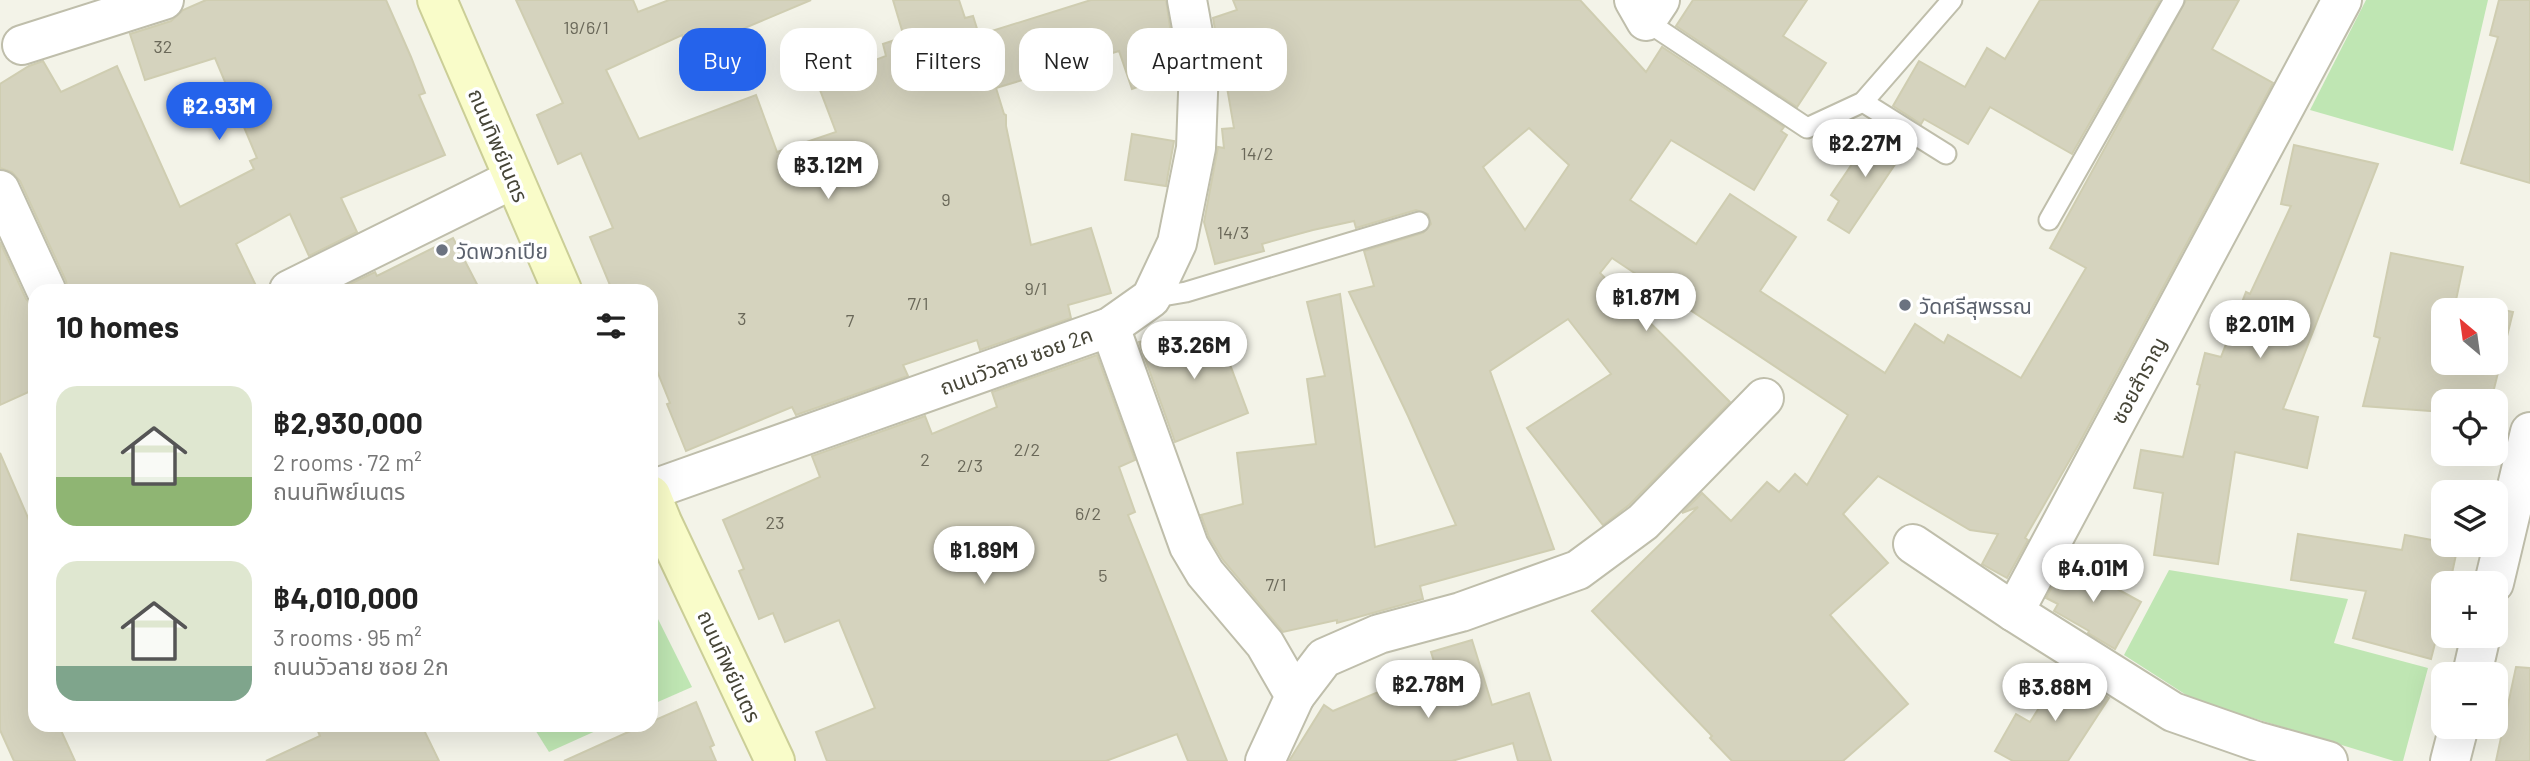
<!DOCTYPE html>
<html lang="en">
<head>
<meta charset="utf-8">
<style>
  :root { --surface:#fff; --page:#f6f6f6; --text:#222; --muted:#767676; --accent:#2563eb }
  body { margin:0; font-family:Barlow,"Noto Sans Thai",sans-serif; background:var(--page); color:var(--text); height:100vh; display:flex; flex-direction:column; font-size:26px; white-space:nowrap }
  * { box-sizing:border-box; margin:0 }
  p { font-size:23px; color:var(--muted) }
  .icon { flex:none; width:38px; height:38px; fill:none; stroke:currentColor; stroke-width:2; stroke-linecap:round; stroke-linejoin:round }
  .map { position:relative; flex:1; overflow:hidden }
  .details { position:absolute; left:28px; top:284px; width:630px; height:448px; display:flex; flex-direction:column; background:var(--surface); border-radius:21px; box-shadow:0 7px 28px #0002 }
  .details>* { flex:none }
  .top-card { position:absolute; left:679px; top:28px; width:665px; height:63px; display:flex; gap:14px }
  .needle { width:46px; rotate:331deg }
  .tools { position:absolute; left:2431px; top:298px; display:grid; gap:14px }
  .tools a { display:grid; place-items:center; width:77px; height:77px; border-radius:14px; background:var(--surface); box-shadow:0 7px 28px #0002; font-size:35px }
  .price { position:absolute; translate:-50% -60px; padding:0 16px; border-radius:24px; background:#fff; color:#222; font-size:23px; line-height:46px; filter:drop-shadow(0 2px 4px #0008) }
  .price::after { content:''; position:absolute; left:50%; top:42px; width:21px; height:16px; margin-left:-10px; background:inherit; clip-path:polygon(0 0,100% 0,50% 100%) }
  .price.selected { background:var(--accent); color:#fff }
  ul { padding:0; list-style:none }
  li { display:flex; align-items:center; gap:21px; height:175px; padding:0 28px }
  li span { display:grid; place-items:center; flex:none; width:196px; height:140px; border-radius:21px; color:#555 }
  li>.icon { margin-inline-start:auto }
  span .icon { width:84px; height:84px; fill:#fffc; stroke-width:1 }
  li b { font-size:30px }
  h2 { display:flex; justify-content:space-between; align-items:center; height:84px; padding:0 28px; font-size:30px }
  .chip { padding:0 24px; border-radius:21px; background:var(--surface); box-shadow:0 7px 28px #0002; font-size:24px; line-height:63px }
  .chip.selected { background:var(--accent); color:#fff }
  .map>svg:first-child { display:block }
  .green { fill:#bfe6b3 }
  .building { fill:#d5d3be; stroke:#cfcdb1; stroke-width:2; fill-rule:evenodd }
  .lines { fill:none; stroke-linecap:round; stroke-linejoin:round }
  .service-casing { stroke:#bfbeab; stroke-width:23 }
  .minor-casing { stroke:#bfbeab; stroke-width:42 }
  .tertiary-casing { stroke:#bfbeab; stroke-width:42 }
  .secondary-casing { stroke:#cbce97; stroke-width:42 }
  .service { stroke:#fff; stroke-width:19 }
  .minor { stroke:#fff; stroke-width:38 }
  .tertiary { stroke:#fff; stroke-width:38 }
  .secondary { stroke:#f9fcc9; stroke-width:38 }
  .worship-dot { fill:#6b7280; stroke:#fff; stroke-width:2.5 }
  .labels { text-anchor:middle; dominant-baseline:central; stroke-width:7; stroke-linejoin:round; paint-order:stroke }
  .number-label { font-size:18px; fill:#6a6859 }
  .street-label { font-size:21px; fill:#464537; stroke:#fff }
  .worship-label { font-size:21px; fill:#5b616d; stroke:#fff; text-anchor:start }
</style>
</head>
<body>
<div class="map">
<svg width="2530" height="761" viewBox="0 0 2530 761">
  <rect width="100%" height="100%" fill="#f3f3e8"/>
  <g class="green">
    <polygon points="2366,0 2488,0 2453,151 2310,110"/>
    <polygon points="2169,570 2348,599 2334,643 2428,668 2403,761 2394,761 2194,700 2124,655"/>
    <polygon points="651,605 692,687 651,705"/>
    <polygon points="532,725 609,725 549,752"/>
  </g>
  <g class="building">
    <polygon points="206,0 386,0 411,57 425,93 419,95 445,155 341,198 357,232 309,256 290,214 236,244 258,290 68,290 66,281 20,181 12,172 0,168 0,84 29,66 43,61 61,92 117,66 180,207 254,169 250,161 257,158 215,58 145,80 130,34 171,21 183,10"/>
    <polygon points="516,0 633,0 638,12 669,0 811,0 688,52 682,35 606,70 639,139 756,95 777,152 836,132 817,82 886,56 883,44 904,37 893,0 959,0 965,18 973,16 979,35 1091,0 1166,0 1177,73 1132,89 1119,51 996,88 1004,114 1006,115 1006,126 1031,245 1091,228 1111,293 1068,305 1071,318 980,350 977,340 903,365 908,376 796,415 792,407 686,451 667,404 670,403 651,356 651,290 612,290 590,237 613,228 581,153 558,164 537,115 563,103"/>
    <path d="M1233,0H1580L1646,72L1662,47L1784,127L1781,131L1787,135L1754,190L1671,140L1630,200L1696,244L1730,194L1796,237L1760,291L1885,373L1915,324L1944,343L1948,335L2021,378L2086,268L2050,248L2186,0H2239L2212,49L2273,83L2079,444L2025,538L2028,540L2007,578L1982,564L1998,534L1970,530L1878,476L1843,514L1888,563L1830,615L1908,704L1843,761H1732L1710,738L1712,736L1592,611L1698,507L1682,513L1702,493L1731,521L1767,482L1779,492L1795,474L1807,485L1848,415L1612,258L1600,273L1730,402L1629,505L1603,525L1527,428L1611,374L1568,319L1490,371L1554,549L1420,586L1423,599L1337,623V620L1283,632L1223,560L1209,537L1201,515L1243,504L1237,453L1316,444L1307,379L1325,376L1307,302L1340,294L1375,547L1456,525L1408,416L1349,292L1374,286L1364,251L1423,233L1431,224L1428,214L1416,210L1356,228L1354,221L1313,230L1262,244L1264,251L1215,264L1204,222L1218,147L1224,148L1222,129L1234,128L1222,58L1220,59L1213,18L1237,10ZM1529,128L1569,165L1525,230L1483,167Z"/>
    <polygon points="1693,0 1807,0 1783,36 1826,63 1797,107 1676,26"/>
    <polygon points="2040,0 2160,0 2072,154 1990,107 1968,144 1924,119 1921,124 1893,106 1919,61 1965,87 1987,48 2005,59"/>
    <polygon points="2499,0 2530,0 2530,183 2461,163 2498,37 2490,35"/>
    <polygon points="1881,128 1908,145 1849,233 1828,220 1839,201 1831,195 1865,145 1869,148"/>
    <polygon points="1132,134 1174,141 1166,186 1125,180"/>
    <polygon points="2294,145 2378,164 2283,409 2318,417 2307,468 2235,452 2218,564 2154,555 2163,493 2134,488 2141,450 2183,457 2200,385 2197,384 2205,353 2221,357 2246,292 2250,294 2291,206 2281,204"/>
    <polygon points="453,238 480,290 337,290 375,272 377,276"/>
    <polygon points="0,242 26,299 35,309 35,389 0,405"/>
    <path d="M2391,253L2463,267L2456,300L2513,312L2491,401H2443V412L2363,406L2380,338L2374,336ZM2443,310H2496V362H2443Z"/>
    <polygon points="1215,324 1248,413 1175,442 1139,342"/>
    <polygon points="1097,355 1135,460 1119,467 1135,512 1128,515 1227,761 1188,761 1177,734 1106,761 827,761 816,732 875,708 839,620 785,642 773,613 759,619 739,571 744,569 723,520 820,477 812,456 925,416 932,434 997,407 992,392"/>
    <polygon points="0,453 35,534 35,724 58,724 75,761 14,761 0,730"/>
    <polygon points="2298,534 2402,550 2405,535 2443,542 2443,544 2458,545 2450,583 2443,583 2443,612 2431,659 2353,638 2366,591 2291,580"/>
    <polygon points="2066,561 2141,602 2115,649 2088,633 2089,631 2054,611 2058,604 2046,598"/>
    <polygon points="1472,640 1492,705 1529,693 1551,761 1518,761 1513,743 1452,761 1289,761 1324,705 1333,711 1436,668 1431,652"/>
    <polygon points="2516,667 2530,668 2530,761 2496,761"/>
    <polygon points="2064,669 2109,698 2068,761 2013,761 1995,751 2016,714 2030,722"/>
    <polygon points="696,702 714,745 710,747 716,761 564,761 646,724 651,724 651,722"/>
    <polygon points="315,724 421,724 439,761 266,761 320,736"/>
  </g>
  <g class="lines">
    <defs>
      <g id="service">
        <polyline points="1646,21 1807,128 1863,102 1952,0"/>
        <polyline points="1863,102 1946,154"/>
        <polyline points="2049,220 2174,0"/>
        <polyline points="1151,298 1186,292 1419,222"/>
      </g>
      <g id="minor">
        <polyline points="1634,0 1646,21 1660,0"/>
        <polyline points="22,45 164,0"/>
        <polyline points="0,190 46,290"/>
        <polyline points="289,290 513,179"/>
        <polyline points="1110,327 1189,546 1205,573 1265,644 1295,696 1265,761"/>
        <polyline points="651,490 1110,327 1151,298 1177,243 1196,148 1199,66 1187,0"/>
        <polyline points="1913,544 2014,612 2173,712 2256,741 2328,761"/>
        <polyline points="2014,612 2342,0"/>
        <polyline points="1295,696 1324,658 1379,634 1461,612 1578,570 1643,522 1764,398"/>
      </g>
      <g id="tertiary">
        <polyline points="2494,583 2530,432"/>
        <polyline points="2472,674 2481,635"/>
        <polyline points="2450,761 2459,726"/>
      </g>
      <g id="secondary">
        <polyline points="437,0 562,290"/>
        <polyline points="651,495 662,522 775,761"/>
      </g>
    </defs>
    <use href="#service" class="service-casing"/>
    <use href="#minor" class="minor-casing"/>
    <use href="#tertiary" class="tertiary-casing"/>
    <use href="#secondary" class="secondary-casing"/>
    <use href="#service" class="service"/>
    <use href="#minor" class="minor"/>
    <use href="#tertiary" class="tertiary"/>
    <use href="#secondary" class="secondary"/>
  </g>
  <g class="worship-dot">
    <circle cx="442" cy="250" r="7"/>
    <circle cx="1905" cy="305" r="7"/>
  </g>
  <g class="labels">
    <g class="number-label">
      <text x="586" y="27">19/6/1</text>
      <text x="163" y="46">32</text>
      <text x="1257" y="153">14/2</text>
      <text x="946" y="199">9</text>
      <text x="1233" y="232">14/3</text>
      <text x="1036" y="288">9/1</text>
      <text x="918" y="303">7/1</text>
      <text x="742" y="318">3</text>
      <text x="850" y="320">7</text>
      <text x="1027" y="449">2/2</text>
      <text x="925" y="459">2</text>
      <text x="970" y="465">2/3</text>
      <text x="1088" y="513">6/2</text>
      <text x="775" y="522">23</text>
      <text x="1103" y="575">5</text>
      <text x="1276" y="584">7/1</text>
    </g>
    <g class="street-label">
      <text transform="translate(499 145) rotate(67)">ถนนทิพย์เนตร</text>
      <text transform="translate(1016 360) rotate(-20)">ถนนวัวลาย ซอย 2ค</text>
      <text transform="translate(2138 380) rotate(-62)">ซอยสำราญ</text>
      <text transform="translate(730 666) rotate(65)">ถนนทิพย์เนตร</text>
    </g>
    <g class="worship-label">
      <text x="456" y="250">วัดพวกเปีย</text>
      <text x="1919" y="305">วัดศรีสุพรรณ</text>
    </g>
  </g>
</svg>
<div class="tools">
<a><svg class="needle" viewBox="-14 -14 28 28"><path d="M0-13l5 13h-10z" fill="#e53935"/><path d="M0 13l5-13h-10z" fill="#767676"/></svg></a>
<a><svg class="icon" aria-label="locate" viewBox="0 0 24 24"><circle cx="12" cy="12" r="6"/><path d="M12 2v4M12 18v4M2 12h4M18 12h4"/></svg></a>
<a><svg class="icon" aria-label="layers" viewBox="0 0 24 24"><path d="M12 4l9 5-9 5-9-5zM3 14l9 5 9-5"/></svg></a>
<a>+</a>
<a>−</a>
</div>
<b class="price selected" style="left:219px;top:142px">฿2.93M</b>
<b class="price" style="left:1865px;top:179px">฿2.27M</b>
<b class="price" style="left:828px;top:201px">฿3.12M</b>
<b class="price" style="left:1646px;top:333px">฿1.87M</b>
<b class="price" style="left:2260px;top:360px">฿2.01M</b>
<b class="price" style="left:1194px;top:381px">฿3.26M</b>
<b class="price" style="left:984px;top:586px">฿1.89M</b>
<b class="price" style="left:2093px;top:604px">฿4.01M</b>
<b class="price" style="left:1428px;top:720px">฿2.78M</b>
<b class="price" style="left:2055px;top:723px">฿3.88M</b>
<div class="top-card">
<a class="chip selected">Buy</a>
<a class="chip">Rent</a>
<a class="chip">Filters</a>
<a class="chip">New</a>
<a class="chip">Apartment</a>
</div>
<section class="details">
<h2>10 homes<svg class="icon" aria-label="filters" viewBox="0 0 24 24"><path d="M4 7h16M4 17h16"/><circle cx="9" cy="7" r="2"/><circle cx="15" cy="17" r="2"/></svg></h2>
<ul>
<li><span style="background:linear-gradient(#dfe7d0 65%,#8fb573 0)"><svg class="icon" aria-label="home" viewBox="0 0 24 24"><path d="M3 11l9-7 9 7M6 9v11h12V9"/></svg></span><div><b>฿2,930,000</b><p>2 rooms · 72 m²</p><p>ถนนทิพย์เนตร</p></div></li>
<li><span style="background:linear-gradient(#dfe7d0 75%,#7fa58c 0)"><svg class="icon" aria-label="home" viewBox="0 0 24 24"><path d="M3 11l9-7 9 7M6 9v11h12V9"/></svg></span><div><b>฿4,010,000</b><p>3 rooms · 95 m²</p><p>ถนนวัวลาย ซอย 2ก</p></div></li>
</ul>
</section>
</div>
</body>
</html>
